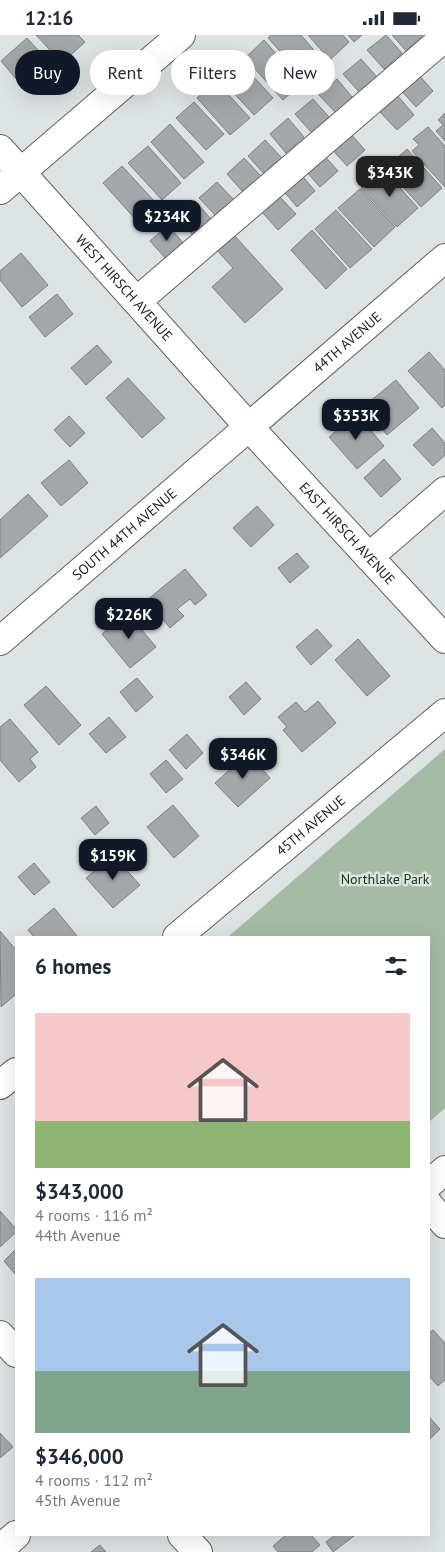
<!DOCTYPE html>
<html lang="en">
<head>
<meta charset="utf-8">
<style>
  :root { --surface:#fff; --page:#f2f2f3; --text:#1f2937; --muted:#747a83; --accent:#111827 }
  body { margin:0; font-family:"PT Sans",sans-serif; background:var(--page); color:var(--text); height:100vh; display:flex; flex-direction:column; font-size:19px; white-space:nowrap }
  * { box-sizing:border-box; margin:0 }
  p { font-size:16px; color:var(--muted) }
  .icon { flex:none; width:28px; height:28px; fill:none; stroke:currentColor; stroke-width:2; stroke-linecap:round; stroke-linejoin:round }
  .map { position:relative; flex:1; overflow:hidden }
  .details { position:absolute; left:15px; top:901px; width:415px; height:600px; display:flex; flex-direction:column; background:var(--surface); border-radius:0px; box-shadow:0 5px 20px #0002 }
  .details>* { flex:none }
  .hud { position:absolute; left:15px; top:15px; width:415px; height:45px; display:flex; gap:10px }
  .price { position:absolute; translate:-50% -42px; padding:0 11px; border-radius:10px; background:var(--accent); color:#fff; font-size:16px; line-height:32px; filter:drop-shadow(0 1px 2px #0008) }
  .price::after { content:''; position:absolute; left:50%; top:30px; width:15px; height:11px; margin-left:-8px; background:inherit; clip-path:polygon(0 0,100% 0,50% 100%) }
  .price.selected { background:#222; color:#fff }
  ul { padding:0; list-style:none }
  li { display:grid; align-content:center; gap:10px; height:265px; padding:0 20px }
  li span { display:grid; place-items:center; height:155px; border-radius:0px; color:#555 }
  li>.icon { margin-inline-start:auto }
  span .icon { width:90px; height:90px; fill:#fffc; stroke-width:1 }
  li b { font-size:21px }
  h2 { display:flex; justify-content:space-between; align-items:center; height:60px; padding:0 20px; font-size:21px }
  .tag { padding:0 18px; border-radius:22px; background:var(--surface); box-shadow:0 5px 20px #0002; font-size:18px; line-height:45px }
  .tag.selected { background:var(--accent); color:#fff }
  .status { display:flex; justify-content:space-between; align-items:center; height:35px; padding:0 25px; background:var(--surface); direction:ltr }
  .status svg { height:14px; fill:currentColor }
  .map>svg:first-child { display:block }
  .green { fill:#a3baa3 }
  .building { fill:#a4a7aa; stroke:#7d8083 }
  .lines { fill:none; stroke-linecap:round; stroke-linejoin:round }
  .minor-casing { stroke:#5d6162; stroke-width:30 }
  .minor { stroke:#fff; stroke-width:28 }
  .labels { text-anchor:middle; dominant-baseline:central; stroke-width:5; stroke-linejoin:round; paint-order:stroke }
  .street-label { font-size:14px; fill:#1b1d1d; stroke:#dde2e3 }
  .park-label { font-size:14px; fill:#114015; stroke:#dde2e3 }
</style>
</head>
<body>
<div class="status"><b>12:16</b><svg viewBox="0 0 49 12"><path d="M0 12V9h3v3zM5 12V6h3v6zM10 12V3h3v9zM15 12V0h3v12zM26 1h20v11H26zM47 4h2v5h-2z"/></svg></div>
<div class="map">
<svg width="445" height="1517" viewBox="0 0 445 1517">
  <rect width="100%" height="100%" fill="#dde2e3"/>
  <polygon class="green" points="445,714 445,1073 429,1087 429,902 228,902"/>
  <g class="building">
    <polygon points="36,0 78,0 85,7 62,28"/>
    <polygon points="271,0 301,0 325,28 306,45 268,3"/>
    <polygon points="308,0 343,0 349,7 330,25"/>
    <polygon points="348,0 362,0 354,7"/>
    <polygon points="386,0 402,18 384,34 367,15"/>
    <polygon points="392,0 423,0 406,16"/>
    <polygon points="27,3 50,28 23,52 1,26"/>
    <polygon points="264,5 302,48 283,65 245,23"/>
    <polygon points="361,24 377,42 360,58 343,39"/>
    <polygon points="239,26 273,63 254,80 220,43"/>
    <polygon points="417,38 433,56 416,72 399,53"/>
    <polygon points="337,44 353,63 336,78 319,60"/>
    <polygon points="216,46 250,83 230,100 197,63"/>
    <polygon points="398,61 414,80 397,95 380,77"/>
    <polygon points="313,64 329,82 312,98 295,79"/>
    <polygon points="194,67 224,99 206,115 176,83"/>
    <polygon points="445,78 445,106 436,96 443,90 438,85"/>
    <polygon points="288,83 304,102 286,118 270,99"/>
    <polygon points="170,89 204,127 184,144 151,107"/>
    <polygon points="428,92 445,111 445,152 412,116 419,110 413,104"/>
    <polygon points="349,97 365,115 347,131 331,113"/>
    <polygon points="265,105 282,123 264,139 248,121"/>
    <polygon points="148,111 181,148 162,165 128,128"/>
    <polygon points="407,114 442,153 421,172 386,133"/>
    <polygon points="322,118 338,136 320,152 304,134"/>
    <polygon points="244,123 261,141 243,157 227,139"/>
    <polygon points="122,131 156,168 137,186 103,148"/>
    <polygon points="383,134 418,173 397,192 361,153"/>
    <polygon points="299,137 315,156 297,172 281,153"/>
    <polygon points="217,147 234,165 216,181 199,163"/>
    <polygon points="360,154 395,192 374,212 338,173"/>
    <polygon points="279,161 296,179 278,195 262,177"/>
    <polygon points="195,166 211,184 193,200 177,181"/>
    <polygon points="336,175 372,214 350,233 315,194"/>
    <polygon points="168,190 184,209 167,225 150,206"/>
    <polygon points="312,195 347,234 326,254 291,215"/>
    <polygon points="233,199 283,254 245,288 212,252 233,233 216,214"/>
    <polygon points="21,218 48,250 22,272 0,245 0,236"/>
    <polygon points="57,259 73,279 45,302 29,282"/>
    <polygon points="97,310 112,327 86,350 71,333"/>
    <polygon points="429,317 445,335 445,370 442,373 408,336"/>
    <polygon points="128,343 165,383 142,403 106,363"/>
    <polygon points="396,345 419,373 387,400 363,372"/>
    <polygon points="356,378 384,411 357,434 329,402"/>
    <polygon points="69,381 85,398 70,412 54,395"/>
    <polygon points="432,393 445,408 445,420 433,431 413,410"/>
    <polygon points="384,424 401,444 381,462 364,443"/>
    <polygon points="69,425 88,448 61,471 41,448"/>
    <polygon points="28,459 48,481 0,523 0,485"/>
    <polygon points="257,471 274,490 251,512 233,493"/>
    <polygon points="297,518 309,532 290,548 278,533"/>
    <polygon points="185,534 207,560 195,570 190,564 177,574 184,581 170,593 147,565"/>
    <polygon points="127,577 156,612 130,633 102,599"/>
    <polygon points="317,594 332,611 311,630 296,612"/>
    <polygon points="358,604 390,641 367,661 335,625"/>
    <polygon points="137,643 153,662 136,677 120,657"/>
    <polygon points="246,647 261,664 244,680 229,662"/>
    <polygon points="46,651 81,690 59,710 24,670"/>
    <polygon points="318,666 336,688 302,717 283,695 287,692 278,682 296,667 305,677"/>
    <polygon points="109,682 126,702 106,718 89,699"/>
    <polygon points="10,684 38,717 30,724 36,732 19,747 0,725 0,692"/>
    <polygon points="187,699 203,718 186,734 169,715"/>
    <polygon points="248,718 270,743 238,772 215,748"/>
    <polygon points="166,725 183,744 166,758 150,739"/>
    <polygon points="173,770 199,801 174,823 147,792"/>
    <polygon points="96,771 109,788 95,800 81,783"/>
    <polygon points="113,820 140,850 113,873 86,843"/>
    <polygon points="34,828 50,847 34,860 18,842"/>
    <polygon points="54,873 78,902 34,902 28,895"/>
    <polygon points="0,896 16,915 16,959 1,972"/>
    <polygon points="0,1176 16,1194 16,1197 0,1212"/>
    <polygon points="16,1214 16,1240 4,1226"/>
    <polygon points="433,1295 445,1308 445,1345 438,1351 430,1342 429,1343 429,1298"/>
    <polygon points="429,1382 440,1394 429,1405"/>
    <polygon points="0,1398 13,1412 0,1423"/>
    <polygon points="286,1500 311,1500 320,1510 312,1517 278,1517 273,1511"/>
    <polygon points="335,1500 353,1500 354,1501 333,1517 326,1507"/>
    <polygon points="100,1510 106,1517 91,1517"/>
  </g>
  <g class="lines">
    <defs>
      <g id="minor">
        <path id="s1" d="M0,114L249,392L445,604"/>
        <polyline points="0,155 181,0"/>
        <polyline points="137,266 445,2"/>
        <polyline points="369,522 445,456"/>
        <path id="s2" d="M0,606L445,223"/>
        <path id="s3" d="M177,902L445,678"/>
        <polyline points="0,1050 16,1037"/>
        <polyline points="429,1149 445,1135"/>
        <polyline points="429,1170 445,1189"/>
        <polyline points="0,1300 16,1318"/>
        <polyline points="182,1500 198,1517"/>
        <polyline points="0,1514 16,1500"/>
      </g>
    </defs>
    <use href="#minor" class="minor-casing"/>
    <use href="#minor" class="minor"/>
  </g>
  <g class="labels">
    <g class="street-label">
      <text stroke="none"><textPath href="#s1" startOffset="186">WEST HIRSCH AVENUE</textPath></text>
      <text stroke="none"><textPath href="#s2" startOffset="458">44TH AVENUE</textPath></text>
      <text stroke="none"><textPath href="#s1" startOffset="518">EAST HIRSCH AVENUE</textPath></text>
      <text stroke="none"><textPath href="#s2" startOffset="164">SOUTH 44TH AVENUE</textPath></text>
      <text stroke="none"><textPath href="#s3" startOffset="174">45TH AVENUE</textPath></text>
    </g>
    <g class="park-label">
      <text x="385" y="844">Northlake Park</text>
    </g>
  </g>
</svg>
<b class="price selected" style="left:390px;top:163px">$343K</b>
<b class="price" style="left:167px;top:207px">$234K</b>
<b class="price" style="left:356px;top:406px">$353K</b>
<b class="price" style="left:129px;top:605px">$226K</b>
<b class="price" style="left:243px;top:745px">$346K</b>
<b class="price" style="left:113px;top:846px">$159K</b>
<div class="hud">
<a class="tag selected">Buy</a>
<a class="tag">Rent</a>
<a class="tag">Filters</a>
<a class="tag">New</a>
</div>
<section class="details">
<h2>6 homes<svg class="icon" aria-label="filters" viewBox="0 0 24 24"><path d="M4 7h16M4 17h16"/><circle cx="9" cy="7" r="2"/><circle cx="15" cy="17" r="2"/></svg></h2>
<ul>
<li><span style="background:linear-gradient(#f6c9c9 70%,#8fb573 0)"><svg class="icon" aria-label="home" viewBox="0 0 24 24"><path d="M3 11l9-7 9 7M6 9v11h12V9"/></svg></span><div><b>$343,000</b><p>4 rooms · 116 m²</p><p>44th Avenue</p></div></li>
<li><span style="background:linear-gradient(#a9c7e8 60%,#7fa58c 0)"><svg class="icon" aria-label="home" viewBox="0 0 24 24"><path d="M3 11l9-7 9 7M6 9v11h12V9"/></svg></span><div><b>$346,000</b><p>4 rooms · 112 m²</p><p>45th Avenue</p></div></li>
</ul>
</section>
</div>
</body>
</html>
